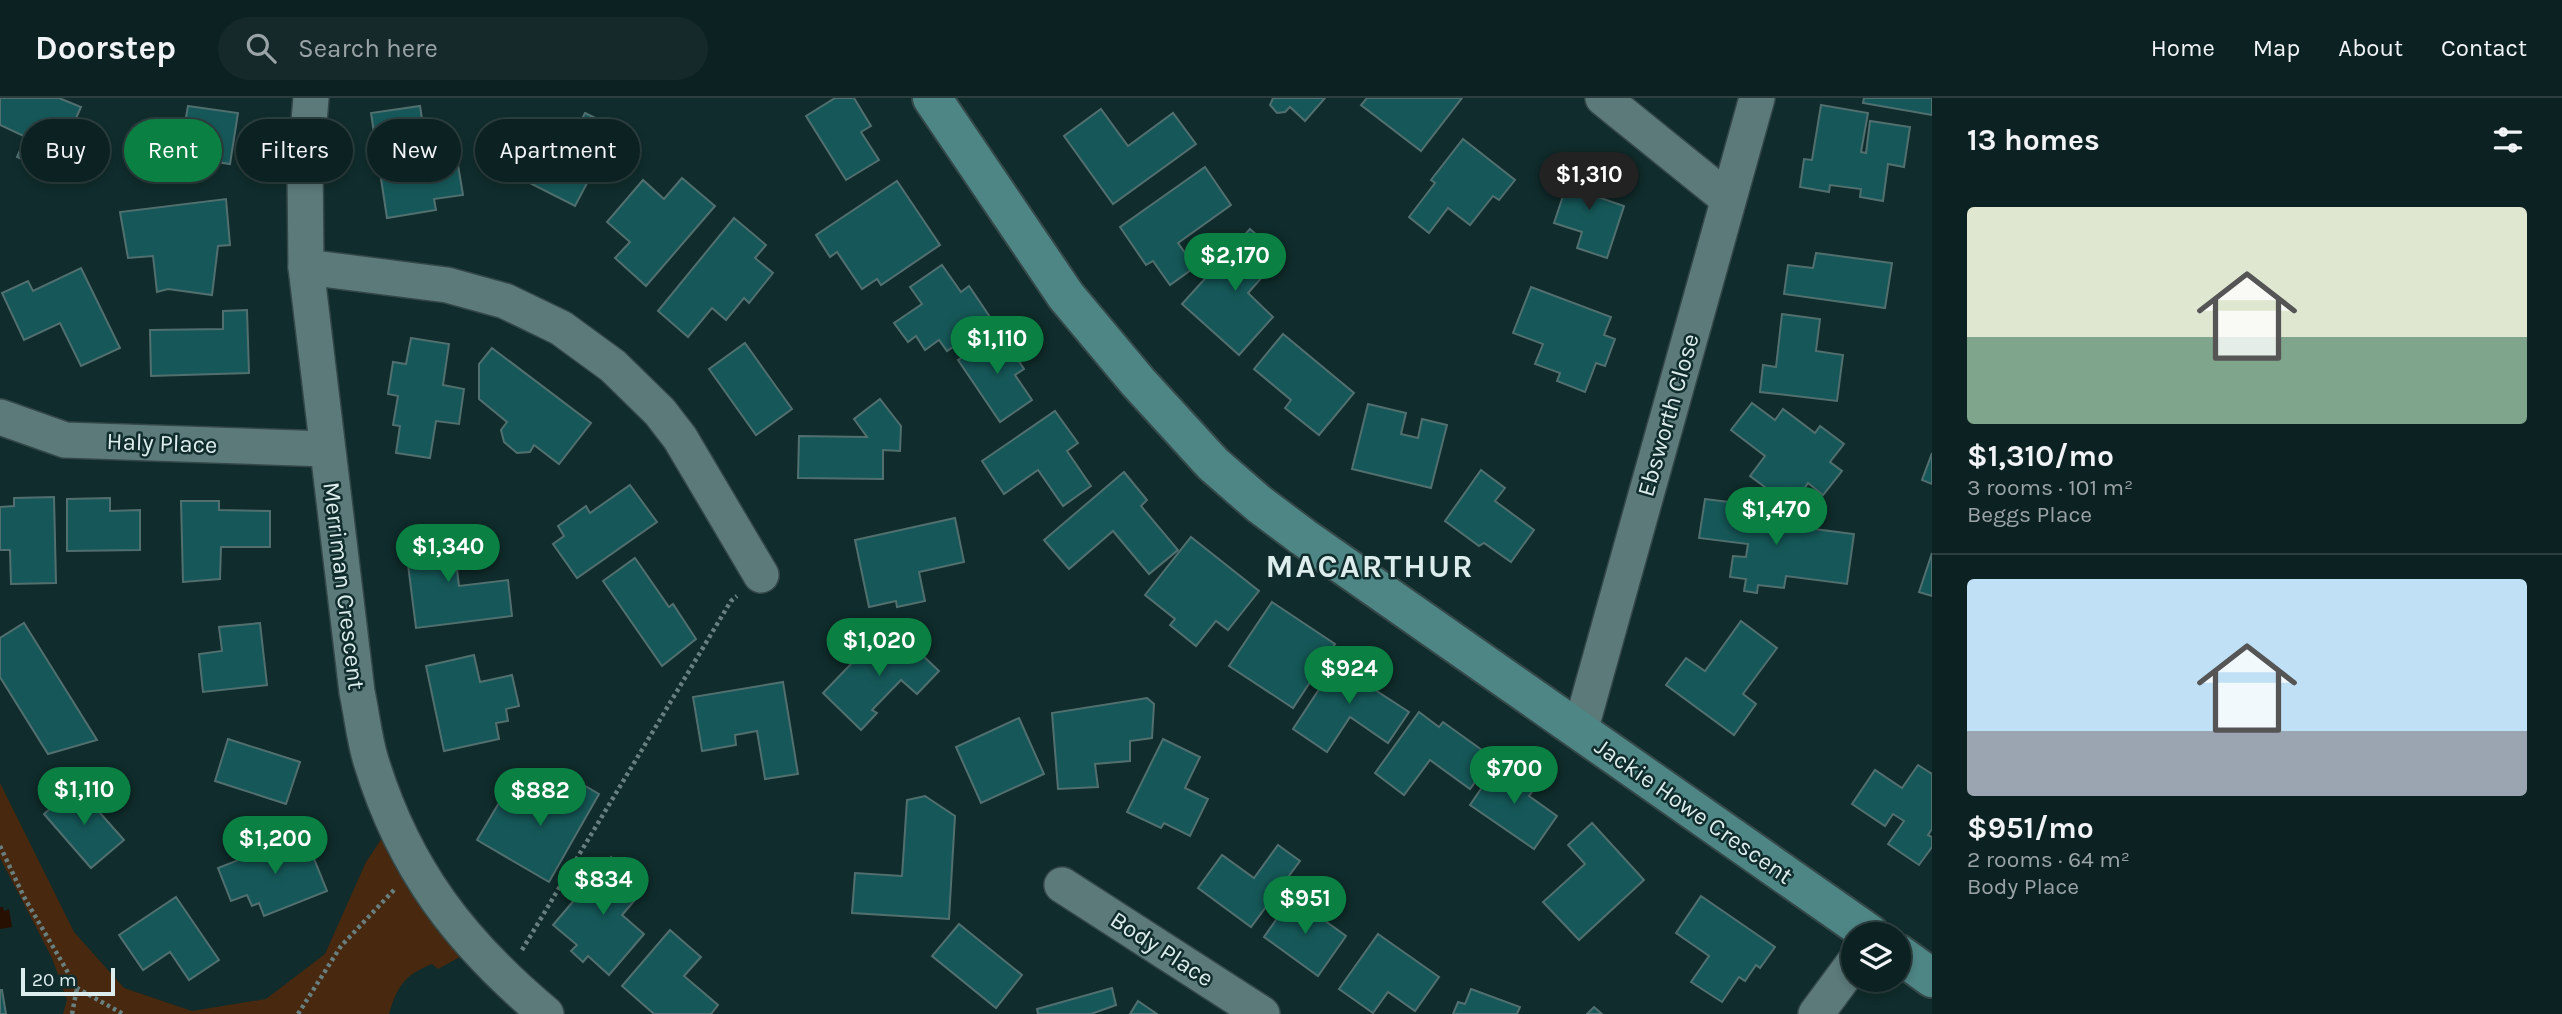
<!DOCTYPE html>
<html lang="en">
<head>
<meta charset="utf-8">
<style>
  :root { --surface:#0c2121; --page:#15292a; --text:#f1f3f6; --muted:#9aa3a5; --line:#2c3e3f; --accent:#0b8043 }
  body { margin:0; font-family:Karla,sans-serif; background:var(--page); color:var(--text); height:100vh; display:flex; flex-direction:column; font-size:26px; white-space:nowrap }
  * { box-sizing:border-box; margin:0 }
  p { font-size:23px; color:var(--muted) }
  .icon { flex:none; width:38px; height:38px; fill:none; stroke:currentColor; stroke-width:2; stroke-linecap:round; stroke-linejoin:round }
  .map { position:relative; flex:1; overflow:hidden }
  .sheet { display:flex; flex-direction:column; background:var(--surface); width:630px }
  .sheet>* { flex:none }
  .hud { position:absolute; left:21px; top:21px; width:665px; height:63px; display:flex; gap:14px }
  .fabs { position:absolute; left:1841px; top:824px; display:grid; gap:14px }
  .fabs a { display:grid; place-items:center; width:70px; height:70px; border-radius:50%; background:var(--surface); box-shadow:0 4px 10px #0003,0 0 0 2px var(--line); font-size:35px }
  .scale { position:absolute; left:21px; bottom:18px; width:94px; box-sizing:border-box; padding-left:7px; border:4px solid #ddeded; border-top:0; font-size:19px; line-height:24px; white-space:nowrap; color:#ddeded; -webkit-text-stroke:5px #102c2c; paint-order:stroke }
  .price { position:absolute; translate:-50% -60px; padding:0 16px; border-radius:24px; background:var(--accent); color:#fff; font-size:23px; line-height:46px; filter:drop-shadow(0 2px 4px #0008) }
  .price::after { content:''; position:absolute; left:50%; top:42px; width:21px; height:16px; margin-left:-10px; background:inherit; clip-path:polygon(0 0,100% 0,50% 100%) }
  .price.selected { background:#222; color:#fff }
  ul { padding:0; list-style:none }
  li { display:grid; align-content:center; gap:14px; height:371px; padding:0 35px }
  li+li { border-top:2px solid var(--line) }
  li span { display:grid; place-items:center; height:217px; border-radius:7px; color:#555 }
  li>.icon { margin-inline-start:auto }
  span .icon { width:126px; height:126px; fill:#fffc; stroke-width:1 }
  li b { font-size:30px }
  h2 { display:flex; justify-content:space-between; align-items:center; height:84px; padding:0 35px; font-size:30px }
  .tag { padding:0 24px; border-radius:32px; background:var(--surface); box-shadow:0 4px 10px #0003,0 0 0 2px var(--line); font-size:24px; line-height:63px }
  .tag.selected { background:var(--accent); color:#fff }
  header { display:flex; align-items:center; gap:42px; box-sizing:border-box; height:98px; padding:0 35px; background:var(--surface); border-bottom:2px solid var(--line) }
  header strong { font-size:33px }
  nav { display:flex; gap:38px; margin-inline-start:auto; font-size:24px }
  .search { width:490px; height:63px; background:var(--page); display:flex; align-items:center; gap:18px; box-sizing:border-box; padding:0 24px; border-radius:38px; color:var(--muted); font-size:26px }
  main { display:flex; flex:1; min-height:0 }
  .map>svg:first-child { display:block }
  .green { fill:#48280e }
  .water { fill:#271001 }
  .building { fill:#165859; stroke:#526f6f; stroke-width:2 }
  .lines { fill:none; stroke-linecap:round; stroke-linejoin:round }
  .street-casing { stroke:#354849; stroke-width:38 }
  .secondary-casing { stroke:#354849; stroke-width:42 }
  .path { stroke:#687f7f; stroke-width:4.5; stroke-dasharray:3.5 3.5; stroke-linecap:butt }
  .street { stroke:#5c7a7a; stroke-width:35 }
  .secondary { stroke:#4e8585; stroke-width:38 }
  .labels { text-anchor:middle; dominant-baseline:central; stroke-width:5; stroke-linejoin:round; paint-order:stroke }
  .street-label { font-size:24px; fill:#ddeded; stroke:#102c2c }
  .district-label { font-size:32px; font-weight:bold; letter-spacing:2px; fill:#ddeded; stroke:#102c2c }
</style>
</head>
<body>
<header>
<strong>Doorstep</strong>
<div class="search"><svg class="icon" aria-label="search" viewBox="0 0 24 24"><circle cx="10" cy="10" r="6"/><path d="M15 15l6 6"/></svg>Search here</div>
<nav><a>Home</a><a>Map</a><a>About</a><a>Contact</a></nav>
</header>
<main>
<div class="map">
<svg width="1932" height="916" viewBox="0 0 1932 916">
  <rect width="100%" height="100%" fill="#102c2c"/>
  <path class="green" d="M0,685L74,834L124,890L192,913L266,901L325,856L366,764L382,740L409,789L460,859L438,871L432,866C404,877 397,889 389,916H63L67,902L52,860L0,760Z"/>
  <polygon class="water" points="0,809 3,809 4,813 9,811 12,829 0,831"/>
  <g class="building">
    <polygon points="0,0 59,0 81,9 52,74 17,59 26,39 0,27"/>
    <polygon points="835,0 854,0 871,28 861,34 879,62 846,82 806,18"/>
    <polygon points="1273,0 1325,0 1305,23 1290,9 1285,14 1277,15 1270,7"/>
    <polygon points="1367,0 1462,0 1421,53 1361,7"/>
    <polygon points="1864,0 1932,0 1932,17 1863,5"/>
    <polygon points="1821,7 1868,15 1861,54 1866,55 1870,23 1910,29 1904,69 1888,66 1883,103 1860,99 1861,91 1830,87 1829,94 1800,89 1804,61 1812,62"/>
    <polygon points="188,8 238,15 230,66 183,59 180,81 146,76 154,25 184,30"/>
    <polygon points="420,8 428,59 456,55 463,97 434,101 436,112 387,120 371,15"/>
    <polygon points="1101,11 1128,48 1173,15 1196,46 1113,106 1064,38"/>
    <polygon points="585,15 616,30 575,108 518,79 523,68 507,60 521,32 565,54"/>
    <polygon points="1463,41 1515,82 1499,102 1493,98 1470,127 1448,110 1429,135 1409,119 1435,85 1431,82"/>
    <polygon points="1573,68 1604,78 1598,99 1624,108 1607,160 1577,150 1582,134 1554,125"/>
    <polygon points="1205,69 1231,107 1178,145 1195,169 1170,187 1153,163 1146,167 1120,129"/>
    <polygon points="682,80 715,108 646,188 615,160 630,144 607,124 643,82 664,101"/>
    <polygon points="897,83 940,147 881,187 877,181 862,191 837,154 830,159 816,137"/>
    <polygon points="226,101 230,147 218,148 212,197 168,191 157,194 153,158 128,160 120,114"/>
    <polygon points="734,120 766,147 755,160 773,175 749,205 744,200 726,222 712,210 688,239 658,213"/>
    <polygon points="1250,131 1281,158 1248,195 1273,219 1239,257 1182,206"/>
    <polygon points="1816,155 1892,165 1885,210 1784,196 1788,167 1813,170"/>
    <polygon points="942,167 961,194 969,188 992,222 947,253 939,242 925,252 916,238 908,244 894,225 922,206 910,189"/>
    <polygon points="81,170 120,250 81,268 60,225 24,242 2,195 28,183 33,193"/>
    <polygon points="1531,189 1611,219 1604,237 1615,241 1605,268 1596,265 1585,294 1557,283 1560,275 1535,266 1543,246 1513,235"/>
    <polygon points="247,212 249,275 151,278 150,232 223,231 223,213"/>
    <polygon points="1782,216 1820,221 1816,253 1843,257 1837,303 1760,294 1763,267 1776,269"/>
    <polygon points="1000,234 1024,271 1015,277 1032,302 1000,324 958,262"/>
    <polygon points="1283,236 1354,295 1319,337 1285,310 1291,302 1254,271"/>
    <polygon points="411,240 449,246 443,287 464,291 459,326 436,323 430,360 396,355 400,328 393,327 398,298 388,296 393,264 406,266"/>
    <polygon points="745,245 792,311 756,337 709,271"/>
    <polygon points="492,250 591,325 559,366 534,347 530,354 517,355 504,344 501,332 507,324 479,301 479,266"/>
    <polygon points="880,301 901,328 900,353 883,352 883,381 798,380 799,338 867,339 854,321"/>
    <polygon points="1752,305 1775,322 1783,311 1815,335 1820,328 1844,346 1830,364 1842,373 1823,397 1808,385 1799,398 1789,390 1781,401 1750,378 1765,358 1731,332"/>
    <polygon points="1368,306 1406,315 1401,336 1418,340 1422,321 1447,327 1431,390 1352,371"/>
    <polygon points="1055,313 1078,345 1067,353 1091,388 1063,408 1038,372 1004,396 982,363"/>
    <polygon points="1932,355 1932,386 1922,382"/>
    <polygon points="1481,372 1505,390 1495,403 1534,432 1511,464 1484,445 1479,448 1445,423"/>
    <polygon points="1124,374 1147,402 1141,408 1178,452 1149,476 1113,433 1069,471 1044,442"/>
    <polygon points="630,387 657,424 577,480 553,446 564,438 558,428 586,408 590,415"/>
    <polygon points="54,399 56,485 11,486 10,452 0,452 0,409 14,408 14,400"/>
    <polygon points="110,400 110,413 140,412 140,452 67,453 67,401"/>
    <polygon points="1705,401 1754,407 1753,414 1777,417 1775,426 1854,436 1847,486 1786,478 1784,490 1758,487 1757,495 1744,493 1746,481 1730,479 1733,458 1746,459 1748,446 1699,440"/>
    <polygon points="181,403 219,403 219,412 270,413 270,449 221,449 220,481 183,484"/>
    <polygon points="955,420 964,464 919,474 925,503 897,509 896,503 869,509 855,442"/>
    <polygon points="452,429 459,488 508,482 512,518 416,530 404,435"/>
    <polygon points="1191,439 1259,493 1228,532 1216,523 1196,548 1170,527 1175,521 1145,497"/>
    <polygon points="1932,455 1932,498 1919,494"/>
    <polygon points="635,460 669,509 673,506 696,541 662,568 603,483"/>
    <polygon points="1272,504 1335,546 1293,610 1229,568"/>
    <polygon points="1741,523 1777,550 1743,596 1756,606 1734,637 1666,587 1686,560 1705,573"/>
    <polygon points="24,525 97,642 48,656 0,579 0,540"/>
    <polygon points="260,525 267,587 203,594 199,556 222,553 219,529"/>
    <polygon points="899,535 939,573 917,596 901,582 872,612 877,615 861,632 823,595 878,538 887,547"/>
    <polygon points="1343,555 1377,577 1369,588 1409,614 1388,645 1350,619 1327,654 1293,631"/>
    <polygon points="474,557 480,584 512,577 519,608 506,611 508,623 496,625 499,641 444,653 426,568"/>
    <polygon points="783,584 798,676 765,681 757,633 735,637 736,647 702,653 693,599"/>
    <polygon points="1147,600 1154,606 1152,640 1130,643 1130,663 1095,666 1098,689 1058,691 1052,615"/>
    <polygon points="1419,614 1439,629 1443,624 1493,660 1470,691 1430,662 1404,697 1375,675"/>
    <polygon points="1019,620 1044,676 981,705 956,649"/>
    <polygon points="228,641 300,664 286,706 215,683"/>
    <polygon points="1163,641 1200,659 1185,690 1208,701 1190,738 1164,725 1161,730 1127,714"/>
    <polygon points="1500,663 1536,688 1529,698 1557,718 1534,751 1470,707"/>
    <polygon points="1918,667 1932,676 1932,731 1928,737 1932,739 1932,749 1919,767 1888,746 1904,723 1893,716 1885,728 1852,706 1875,672 1902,690"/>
    <polygon points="565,676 599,696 549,784 477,742 503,698 540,719"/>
    <polygon points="76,688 124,742 91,770 44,716"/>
    <polygon points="925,698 955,718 949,821 852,815 855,775 902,778 907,702"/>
    <polygon points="1592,725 1644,782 1579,842 1543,804 1585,766 1568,747"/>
    <polygon points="304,736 327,793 264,818 259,805 252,808 247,797 231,803 218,770"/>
    <polygon points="1278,747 1300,763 1251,829 1198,790 1222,757 1254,780"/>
    <polygon points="611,759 646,789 622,817 644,836 609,877 588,858 583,864 571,853 577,847 553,827"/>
    <polygon points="1701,798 1775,849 1760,870 1756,867 1745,883 1739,879 1722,904 1691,884 1709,858 1676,835"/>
    <polygon points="176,799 219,862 189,882 170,854 143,872 119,837"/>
    <polygon points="1292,799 1346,838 1318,878 1264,839"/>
    <polygon points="959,826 1022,877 996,910 932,858"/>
    <polygon points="670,832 701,859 684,878 718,907 711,916 654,916 622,888"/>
    <polygon points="1378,836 1439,879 1415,913 1388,894 1373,915 1339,891"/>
    <polygon points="1112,890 1116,907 1091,916 1038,916 1037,911"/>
    <polygon points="1471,891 1520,909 1517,916 1453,916 1458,904 1465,906"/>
    <polygon points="0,892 2,892 6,916 0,916"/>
    <polygon points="1138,903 1157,916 1130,916"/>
    <polygon points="1594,909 1602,916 1587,916"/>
  </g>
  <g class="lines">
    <defs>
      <g id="street">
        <path d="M311,0L305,70L306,169L357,594C362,617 364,641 371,663C404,771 460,844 546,916"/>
        <polyline points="1603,0 1728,101"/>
        <polyline points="306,169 447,187 505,203 561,230 613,268 660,314 680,340 761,477"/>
        <polyline points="0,319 65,342 327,351"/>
        <polyline points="1580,633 1757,0"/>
        <polyline points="1062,787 1262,916"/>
        <polyline points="1816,916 1853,866"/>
      </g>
      <g id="secondary">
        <polyline points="932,0 1066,198 1138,284 1213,366 1259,406 1303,439 1870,836"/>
        <polyline points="1899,856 1932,880"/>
      </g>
    </defs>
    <use href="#street" class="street-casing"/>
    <use href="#secondary" class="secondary-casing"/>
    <g class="path">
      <polyline points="0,748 24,799 77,890 123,916"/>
      <polyline points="522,852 731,503 737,498"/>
      <polyline points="72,916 77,890"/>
      <polyline points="298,916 341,848 394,792"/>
    </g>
    <use href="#street" class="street"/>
    <use href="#secondary" class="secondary"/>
  </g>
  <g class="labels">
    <g class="street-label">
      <text transform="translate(1668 317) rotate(-74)">Ebsworth Close</text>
      <text transform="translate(162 345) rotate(2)">Haly Place</text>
      <text transform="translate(344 488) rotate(83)">Merriman Crescent</text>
      <text transform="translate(1694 713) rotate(35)">Jackie Howe Crescent</text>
      <text transform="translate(1162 851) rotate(33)">Body Place</text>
    </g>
    <g class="district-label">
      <text x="1370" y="468">MACARTHUR</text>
    </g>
  </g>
</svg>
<div class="fabs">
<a><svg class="icon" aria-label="layers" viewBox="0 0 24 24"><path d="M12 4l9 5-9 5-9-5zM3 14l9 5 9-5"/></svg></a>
</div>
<div class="scale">20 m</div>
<b class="price selected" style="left:1589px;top:114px">$1,310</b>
<b class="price" style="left:1235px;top:195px">$2,170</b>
<b class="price" style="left:997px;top:278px">$1,110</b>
<b class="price" style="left:1776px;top:449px">$1,470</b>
<b class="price" style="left:448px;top:486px">$1,340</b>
<b class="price" style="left:879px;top:580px">$1,020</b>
<b class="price" style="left:1349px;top:608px">$924</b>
<b class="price" style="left:1514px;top:708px">$700</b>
<b class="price" style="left:84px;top:729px">$1,110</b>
<b class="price" style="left:540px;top:730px">$882</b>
<b class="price" style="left:275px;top:778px">$1,200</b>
<b class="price" style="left:603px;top:819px">$834</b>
<b class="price" style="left:1305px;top:838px">$951</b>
<div class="hud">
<a class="tag">Buy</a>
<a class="tag selected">Rent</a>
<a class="tag">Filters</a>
<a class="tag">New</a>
<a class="tag">Apartment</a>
</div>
</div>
<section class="sheet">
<h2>13 homes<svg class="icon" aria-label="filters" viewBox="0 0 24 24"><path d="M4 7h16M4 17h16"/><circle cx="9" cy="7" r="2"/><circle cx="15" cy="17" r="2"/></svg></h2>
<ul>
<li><span style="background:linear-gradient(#dfe7d0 60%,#7fa58c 0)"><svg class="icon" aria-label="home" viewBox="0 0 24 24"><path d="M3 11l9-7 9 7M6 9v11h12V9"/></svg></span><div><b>$1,310/mo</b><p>3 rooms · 101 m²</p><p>Beggs Place</p></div></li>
<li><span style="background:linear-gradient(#bfe0f5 70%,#9aa5b1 0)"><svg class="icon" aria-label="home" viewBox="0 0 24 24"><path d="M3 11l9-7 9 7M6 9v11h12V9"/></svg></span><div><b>$951/mo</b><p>2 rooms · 64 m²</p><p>Body Place</p></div></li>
</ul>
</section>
</main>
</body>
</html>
